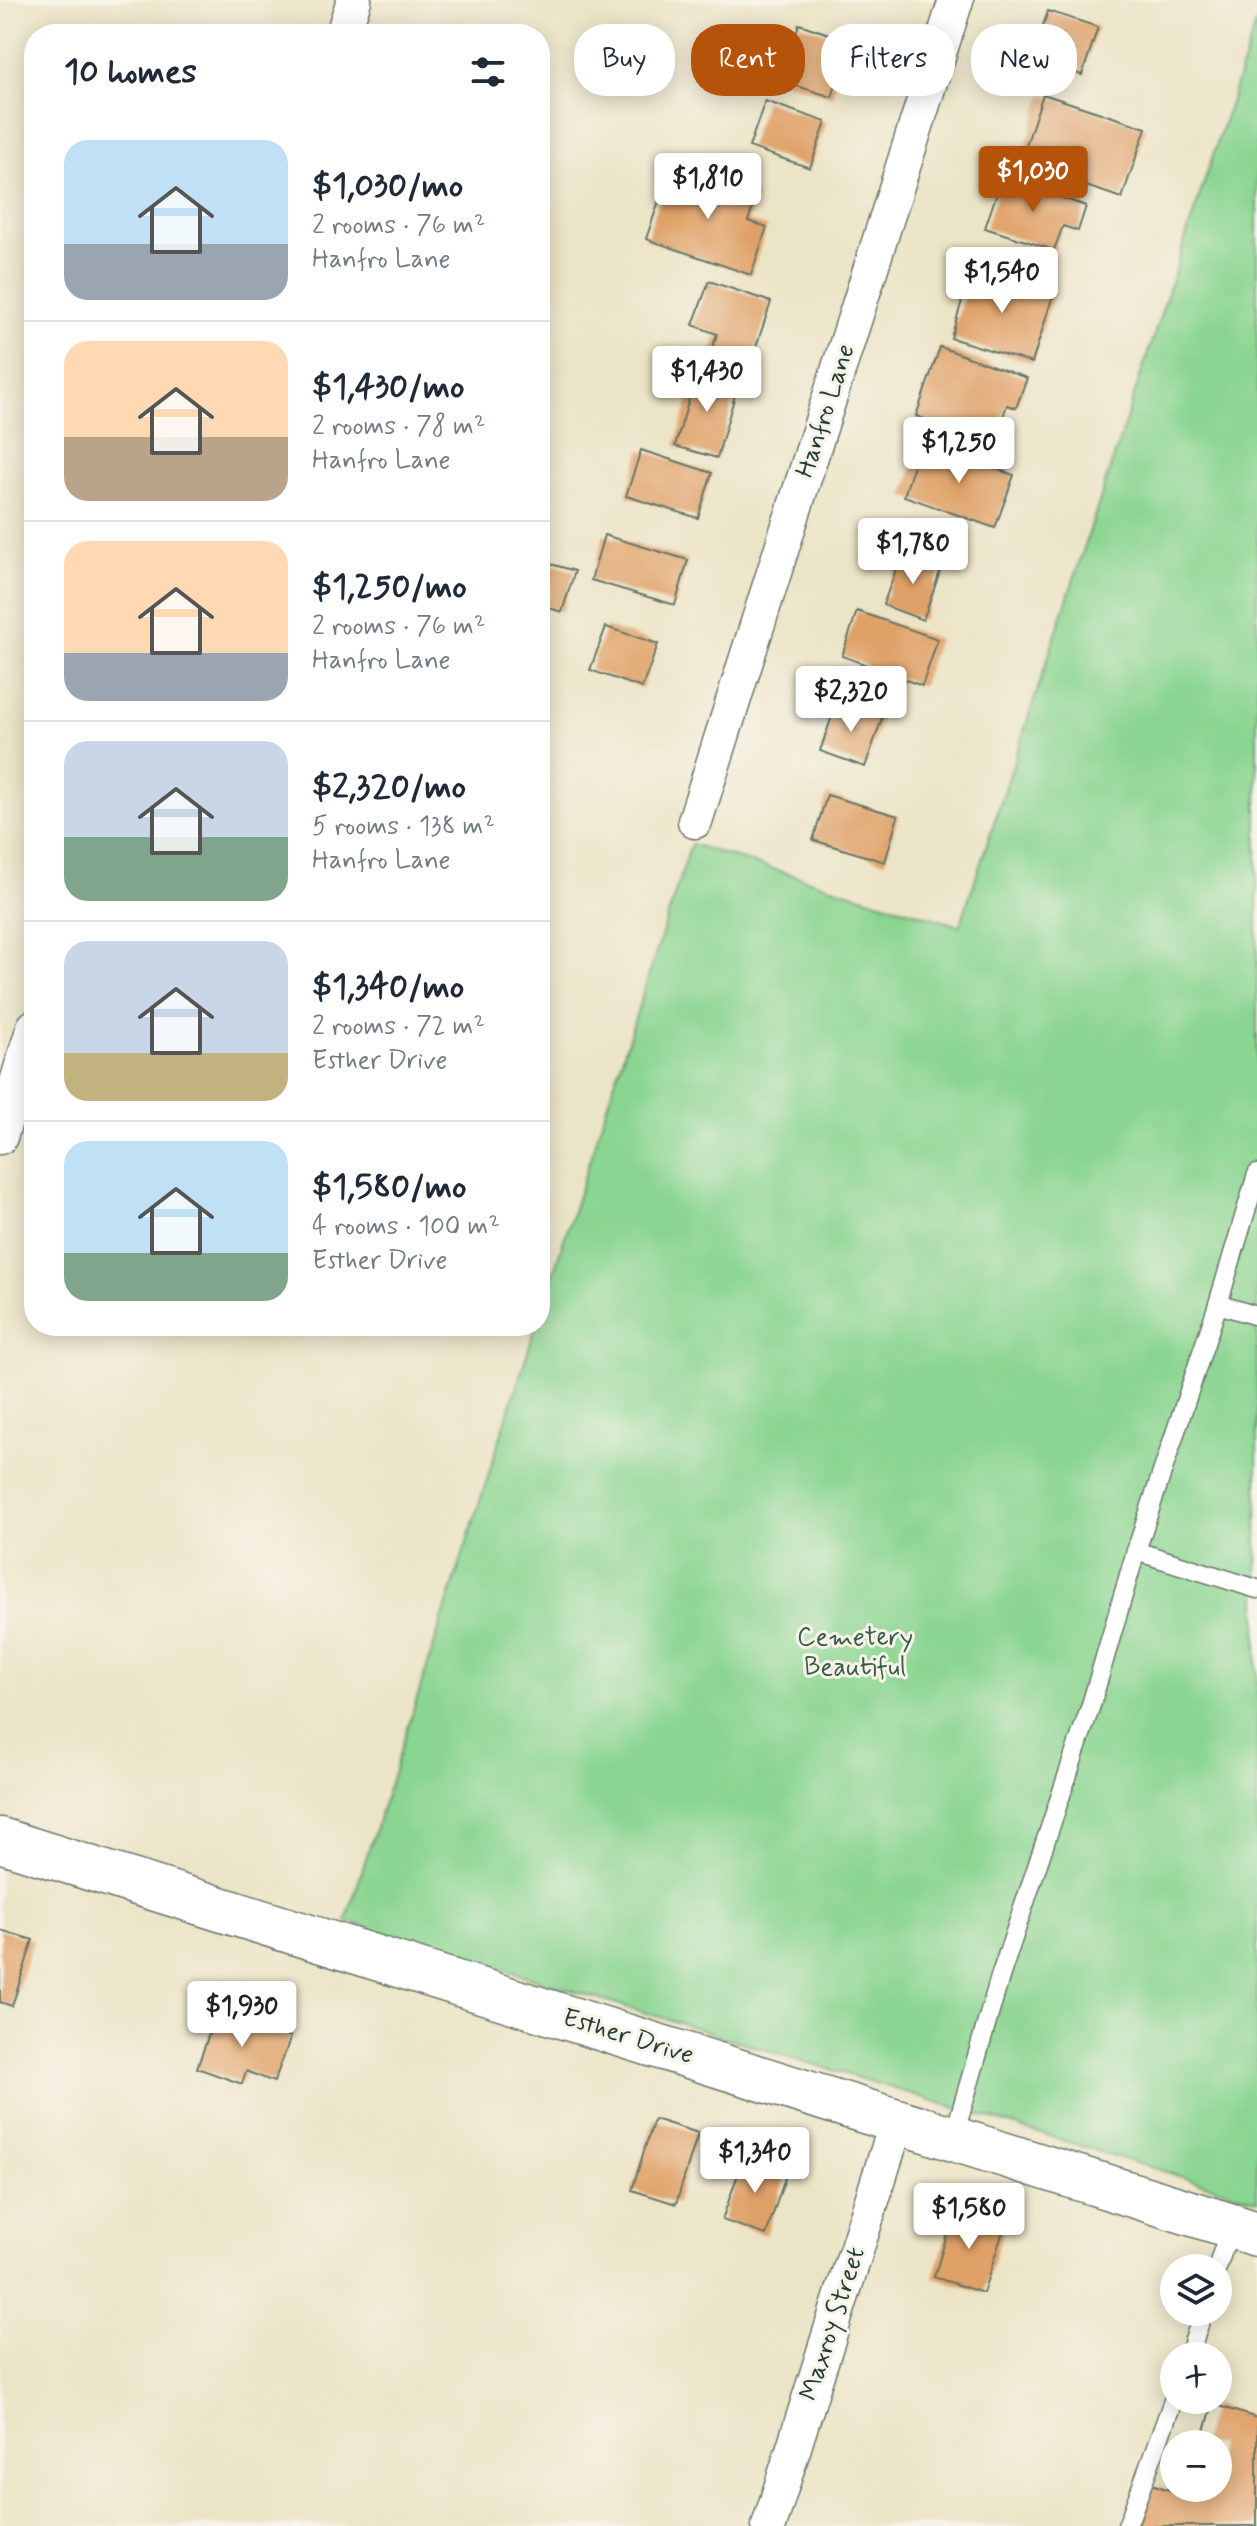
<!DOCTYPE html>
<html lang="en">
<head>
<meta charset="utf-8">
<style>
  :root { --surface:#fff; --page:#f6f6f7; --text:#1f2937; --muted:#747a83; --line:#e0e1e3; --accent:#b45309 }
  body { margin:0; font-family:Mynerve,sans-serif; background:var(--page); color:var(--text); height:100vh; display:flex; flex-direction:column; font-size:30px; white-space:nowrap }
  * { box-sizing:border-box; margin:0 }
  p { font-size:26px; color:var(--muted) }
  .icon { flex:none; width:44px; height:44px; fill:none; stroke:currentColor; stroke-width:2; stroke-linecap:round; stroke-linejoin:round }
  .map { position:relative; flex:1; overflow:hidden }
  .details { position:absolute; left:24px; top:24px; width:526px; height:1312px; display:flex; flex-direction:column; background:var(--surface); border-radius:32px; box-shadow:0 4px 20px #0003 }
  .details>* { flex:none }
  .banner { position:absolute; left:574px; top:24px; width:562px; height:72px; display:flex; gap:16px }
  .controls { position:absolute; left:1160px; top:2254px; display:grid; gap:16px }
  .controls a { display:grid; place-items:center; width:72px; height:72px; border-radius:50%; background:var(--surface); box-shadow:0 4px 20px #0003; font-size:40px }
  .price { position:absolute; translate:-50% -68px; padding:0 18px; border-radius:8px; background:#fff; color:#222; font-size:26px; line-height:52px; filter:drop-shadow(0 2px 4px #0008) }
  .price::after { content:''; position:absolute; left:50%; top:48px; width:24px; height:18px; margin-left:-12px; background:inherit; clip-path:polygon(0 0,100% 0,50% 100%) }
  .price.on { background:var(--accent); color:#fff }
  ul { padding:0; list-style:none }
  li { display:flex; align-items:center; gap:24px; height:200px; padding:0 40px }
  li+li { border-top:2px solid var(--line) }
  li span { display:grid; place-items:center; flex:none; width:224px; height:160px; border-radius:24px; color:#555 }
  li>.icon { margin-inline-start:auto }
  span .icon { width:96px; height:96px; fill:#fffc; stroke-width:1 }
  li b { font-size:34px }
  h2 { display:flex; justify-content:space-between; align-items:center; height:96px; padding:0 40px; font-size:34px }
  .tag { padding:0 28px; border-radius:32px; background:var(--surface); box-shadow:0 4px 20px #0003; font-size:28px; line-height:72px }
  .tag.on { background:var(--accent); color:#fff }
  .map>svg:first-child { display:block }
  .green { fill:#8ad591; stroke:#548962; stroke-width:2 }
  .building { fill:#e0a168 }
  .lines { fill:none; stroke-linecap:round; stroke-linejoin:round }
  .lane-casing { stroke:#677767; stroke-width:21 }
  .street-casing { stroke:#677767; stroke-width:37 }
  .secondary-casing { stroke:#677767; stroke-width:47 }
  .lane { stroke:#fff; stroke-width:18 }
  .street { stroke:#fff; stroke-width:34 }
  .secondary { stroke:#fff; stroke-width:44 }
  .labels { text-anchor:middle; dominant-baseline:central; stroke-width:6; stroke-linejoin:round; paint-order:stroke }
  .street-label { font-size:26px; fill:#1f3d34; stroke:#f7f3e8 }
  .park-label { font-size:26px; fill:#345b47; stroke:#f7f3e8 }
</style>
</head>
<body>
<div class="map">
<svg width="1257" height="2526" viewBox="0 0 1257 2526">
  <rect width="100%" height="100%" fill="#f7f3e8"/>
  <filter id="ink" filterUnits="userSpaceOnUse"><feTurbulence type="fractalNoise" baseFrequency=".0125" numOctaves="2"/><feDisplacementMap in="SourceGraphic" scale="16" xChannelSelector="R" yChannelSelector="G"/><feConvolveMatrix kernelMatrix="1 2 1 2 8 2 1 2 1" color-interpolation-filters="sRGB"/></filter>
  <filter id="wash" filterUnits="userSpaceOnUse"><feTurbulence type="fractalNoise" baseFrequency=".006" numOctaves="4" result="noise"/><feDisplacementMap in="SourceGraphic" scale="32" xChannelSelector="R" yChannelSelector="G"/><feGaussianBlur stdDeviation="1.8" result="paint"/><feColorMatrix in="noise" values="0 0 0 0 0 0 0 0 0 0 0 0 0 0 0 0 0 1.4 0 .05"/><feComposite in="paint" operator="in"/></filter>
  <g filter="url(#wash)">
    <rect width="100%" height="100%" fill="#ece4c6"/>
    <polygon class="green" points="1257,21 1257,2200 346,1921 536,1326 540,1326 540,1314 691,844 960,926"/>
    <g id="blocks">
      <g class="building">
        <polygon points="1048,11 1098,27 1082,75 1032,59"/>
        <polygon points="799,24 850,41 832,97 781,81"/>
        <polygon points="1043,94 1146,128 1122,198 1020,164"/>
        <polygon points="765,101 826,122 810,168 749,147"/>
        <polygon points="671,166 757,195 748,221 767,227 751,275 646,239"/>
        <polygon points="1002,178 1086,206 1078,231 1063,226 1054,250 985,228"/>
        <polygon points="972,267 1054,292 1032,363 951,338"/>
        <polygon points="709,281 771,302 750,365 711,352 717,334 693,325"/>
        <polygon points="940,347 1027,378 1016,408 1007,405 994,443 916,416"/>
        <polygon points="698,369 739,381 717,458 675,446"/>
        <polygon points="921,443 1014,475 995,528 904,496"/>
        <polygon points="641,450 712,473 698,518 626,496"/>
        <polygon points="604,535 688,560 675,605 591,580"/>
        <polygon points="903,551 942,566 923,620 883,605"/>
        <polygon points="540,561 575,571 562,612 540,605"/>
        <polygon points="857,611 938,639 922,686 901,678 895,694 861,682 867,665 842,656"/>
        <polygon points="606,627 658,644 642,688 590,670"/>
        <polygon points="837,702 882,718 865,767 820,751"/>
        <polygon points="827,795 898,816 885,862 813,840"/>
        <polygon points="0,1930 33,1940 12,2006 0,2002"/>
        <polygon points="218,2009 291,2037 274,2082 246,2071 242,2084 197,2068"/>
        <polygon points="654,2119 698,2133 676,2204 632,2190"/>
        <polygon points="745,2154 788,2169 766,2235 722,2220"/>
        <polygon points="955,2209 1005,2225 983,2293 934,2277"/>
        <polygon points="1213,2404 1257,2418 1257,2526 1138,2526 1151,2484 1185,2495 1187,2488 1218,2488 1218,2444 1201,2444"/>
      </g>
    </g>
  </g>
  <g filter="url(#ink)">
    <use href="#blocks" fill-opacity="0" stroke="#677767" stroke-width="2"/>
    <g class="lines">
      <defs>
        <g id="lane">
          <polyline points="1218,1304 1257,1316"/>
          <polyline points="1136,1551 1257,1589"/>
          <polyline points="953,2139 1000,1977 1091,1705 1136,1551 1218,1304 1257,1174"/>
          <polyline points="1217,2268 1231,2226"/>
          <polyline points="1189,2356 1203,2312"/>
          <polyline points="1127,2526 1174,2398"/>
        </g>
        <g id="street">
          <polyline points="343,34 354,0"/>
          <polyline points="695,821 956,0"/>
          <polyline points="0,1137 34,1027"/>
          <polyline points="769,2526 897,2121"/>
        </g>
        <polyline id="secondary" points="0,1840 1257,2234"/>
      </defs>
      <use href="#lane" class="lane-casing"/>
      <use href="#street" class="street-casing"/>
      <use href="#secondary" class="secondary-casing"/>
      <use href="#lane" class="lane"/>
      <use href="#street" class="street"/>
      <use href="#secondary" class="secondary"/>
    </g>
  </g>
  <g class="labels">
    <g class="street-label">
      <text transform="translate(826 411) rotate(-72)">Hanfro Lane</text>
      <text transform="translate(628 2037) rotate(17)">Esther Drive</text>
      <text transform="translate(833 2324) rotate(-72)">Maxroy Street</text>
    </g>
    <g class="park-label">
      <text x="855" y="1638">Cemetery<tspan x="855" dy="30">Beautiful</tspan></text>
    </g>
  </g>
</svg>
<div class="controls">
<a><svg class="icon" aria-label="layers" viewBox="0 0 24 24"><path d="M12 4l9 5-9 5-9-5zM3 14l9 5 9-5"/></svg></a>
<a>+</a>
<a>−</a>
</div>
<b class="price on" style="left:1033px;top:214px">$1,030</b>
<b class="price" style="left:708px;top:221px">$1,810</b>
<b class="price" style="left:1002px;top:315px">$1,540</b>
<b class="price" style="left:707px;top:414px">$1,430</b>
<b class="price" style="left:959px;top:485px">$1,250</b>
<b class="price" style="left:913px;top:586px">$1,780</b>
<b class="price" style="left:851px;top:734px">$2,320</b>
<b class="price" style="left:242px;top:2049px">$1,930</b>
<b class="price" style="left:755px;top:2195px">$1,340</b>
<b class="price" style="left:969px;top:2251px">$1,580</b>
<div class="banner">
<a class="tag">Buy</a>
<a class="tag on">Rent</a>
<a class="tag">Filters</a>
<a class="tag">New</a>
</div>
<section class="details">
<h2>10 homes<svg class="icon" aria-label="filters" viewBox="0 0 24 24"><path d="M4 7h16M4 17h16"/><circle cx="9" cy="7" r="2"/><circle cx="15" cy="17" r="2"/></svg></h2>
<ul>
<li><span style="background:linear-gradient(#bfe0f5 65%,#9aa5b1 0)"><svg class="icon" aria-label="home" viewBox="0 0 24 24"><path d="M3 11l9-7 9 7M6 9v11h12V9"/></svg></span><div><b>$1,030/mo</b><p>2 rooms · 76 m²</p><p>Hanfro Lane</p></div></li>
<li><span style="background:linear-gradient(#ffd9b3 60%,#b9a48a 0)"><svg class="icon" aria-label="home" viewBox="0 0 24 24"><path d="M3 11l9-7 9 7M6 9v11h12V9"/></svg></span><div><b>$1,430/mo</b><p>2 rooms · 78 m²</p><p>Hanfro Lane</p></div></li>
<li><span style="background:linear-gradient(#ffd9b3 70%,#9aa5b1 0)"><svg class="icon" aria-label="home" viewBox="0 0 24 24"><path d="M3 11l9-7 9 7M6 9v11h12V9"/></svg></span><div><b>$1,250/mo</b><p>2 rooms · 76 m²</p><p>Hanfro Lane</p></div></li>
<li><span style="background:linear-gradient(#c9d6e8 60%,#7fa58c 0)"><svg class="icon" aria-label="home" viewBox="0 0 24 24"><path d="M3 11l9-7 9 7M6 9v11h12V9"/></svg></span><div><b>$2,320/mo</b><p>5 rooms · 138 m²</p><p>Hanfro Lane</p></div></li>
<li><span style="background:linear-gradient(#c9d6e8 70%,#c2b280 0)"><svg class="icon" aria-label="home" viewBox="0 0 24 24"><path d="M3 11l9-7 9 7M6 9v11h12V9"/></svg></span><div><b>$1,340/mo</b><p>2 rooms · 72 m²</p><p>Esther Drive</p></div></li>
<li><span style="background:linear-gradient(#bfe0f5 70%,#7fa58c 0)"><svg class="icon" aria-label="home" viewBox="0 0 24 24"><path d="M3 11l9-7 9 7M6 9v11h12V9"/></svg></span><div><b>$1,580/mo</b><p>4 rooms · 100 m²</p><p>Esther Drive</p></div></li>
</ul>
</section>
</div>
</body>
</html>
